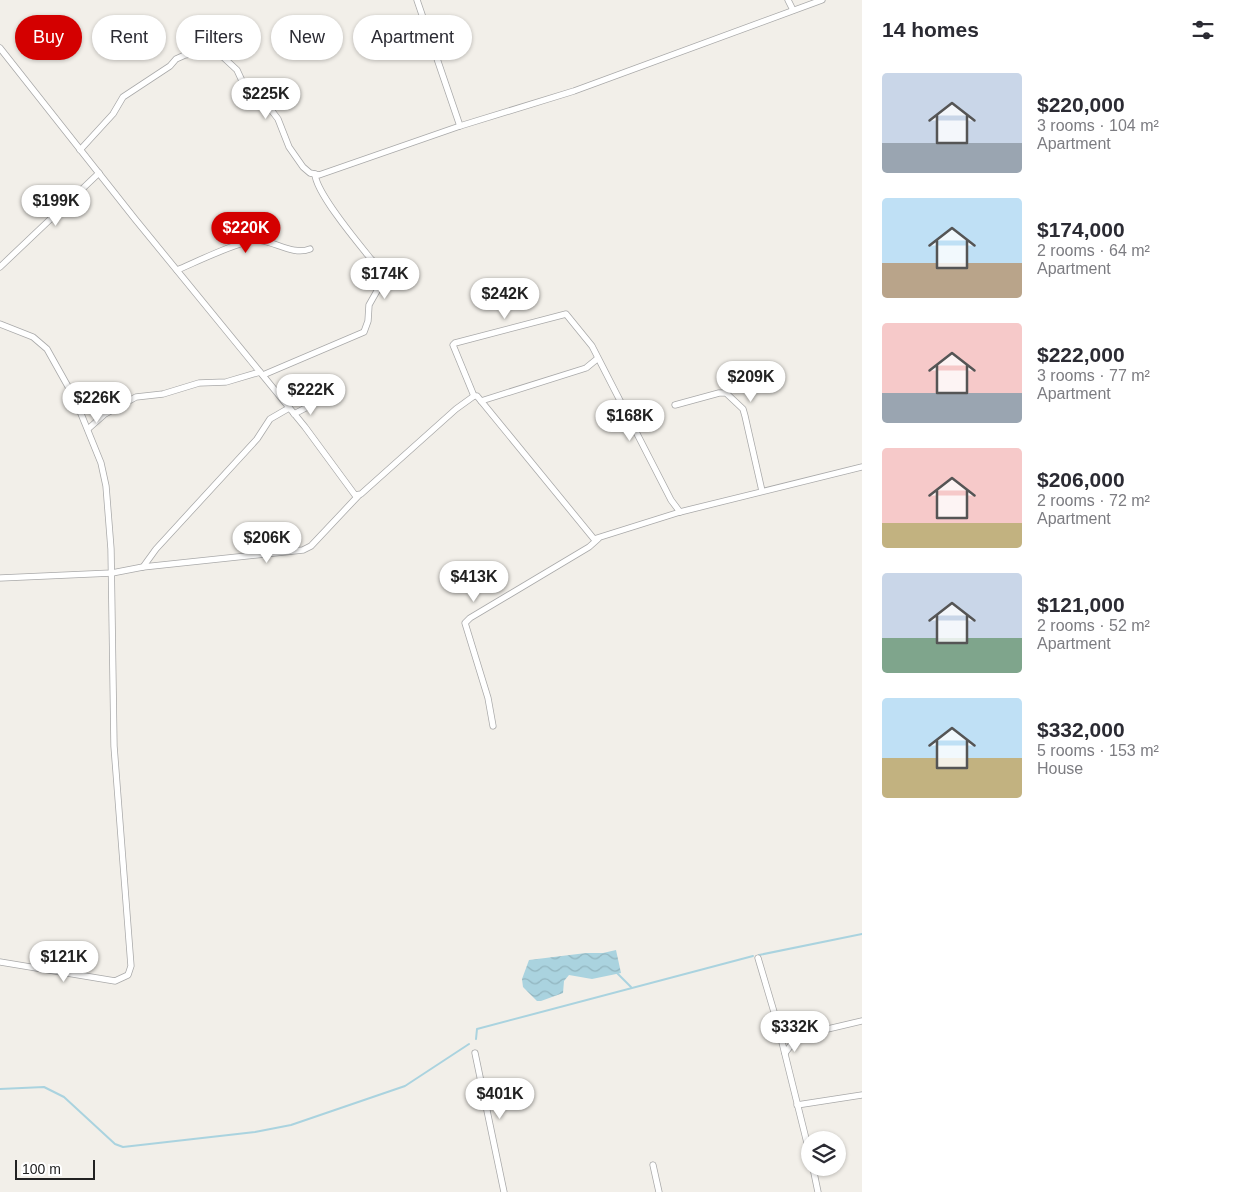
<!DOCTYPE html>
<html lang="en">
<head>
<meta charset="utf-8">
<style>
  :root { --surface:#fff; --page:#f7f7f7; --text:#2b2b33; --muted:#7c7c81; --accent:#d40000 }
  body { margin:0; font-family:Helvetica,sans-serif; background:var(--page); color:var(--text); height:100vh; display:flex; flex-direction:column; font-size:19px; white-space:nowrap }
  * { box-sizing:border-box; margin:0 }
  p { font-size:16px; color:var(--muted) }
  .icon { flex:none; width:28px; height:28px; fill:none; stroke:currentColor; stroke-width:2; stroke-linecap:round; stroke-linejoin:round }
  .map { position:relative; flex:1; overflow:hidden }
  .side { display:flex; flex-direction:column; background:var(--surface); width:375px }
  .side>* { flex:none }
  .top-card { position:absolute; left:15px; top:15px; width:475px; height:45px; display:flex; gap:10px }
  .fabs { position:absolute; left:801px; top:1131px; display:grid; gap:10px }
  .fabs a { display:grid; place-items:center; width:45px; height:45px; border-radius:50%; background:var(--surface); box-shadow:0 1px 4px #0004; font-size:25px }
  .scale { position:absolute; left:15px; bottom:12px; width:80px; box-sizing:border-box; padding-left:5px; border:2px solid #222; border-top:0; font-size:14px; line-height:18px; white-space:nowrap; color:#222; -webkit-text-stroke:4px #fff; paint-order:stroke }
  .price { position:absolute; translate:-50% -42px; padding:0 11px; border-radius:18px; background:#fff; color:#222; font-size:16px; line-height:32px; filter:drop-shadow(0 1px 2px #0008) }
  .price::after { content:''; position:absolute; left:50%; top:30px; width:15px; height:11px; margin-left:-8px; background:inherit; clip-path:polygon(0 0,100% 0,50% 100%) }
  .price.active { background:var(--accent); color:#fff }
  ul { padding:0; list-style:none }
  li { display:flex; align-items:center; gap:15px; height:125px; padding:0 20px }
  li span { display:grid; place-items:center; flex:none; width:140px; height:100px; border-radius:5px; color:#555 }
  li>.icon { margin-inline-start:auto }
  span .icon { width:60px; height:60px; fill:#fffc; stroke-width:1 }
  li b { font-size:21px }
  h2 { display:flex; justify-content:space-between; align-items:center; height:60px; padding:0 20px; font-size:21px }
  .chip { padding:0 18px; border-radius:22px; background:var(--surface); box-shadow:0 1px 4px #0004; font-size:18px; line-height:45px }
  .chip.active { background:var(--accent); color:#fff }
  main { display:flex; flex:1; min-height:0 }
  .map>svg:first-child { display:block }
  .water { fill:url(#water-waves) }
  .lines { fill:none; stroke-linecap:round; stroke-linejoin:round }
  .stream { stroke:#aad3df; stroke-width:2 }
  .minor-casing { stroke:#a9a9a9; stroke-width:7 }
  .minor { stroke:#fff; stroke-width:5.5 }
</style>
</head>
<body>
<main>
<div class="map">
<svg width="862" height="1192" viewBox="0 0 862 1192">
  <defs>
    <pattern id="water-waves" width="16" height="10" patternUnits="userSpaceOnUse" patternTransform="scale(1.25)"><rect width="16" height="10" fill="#aad3df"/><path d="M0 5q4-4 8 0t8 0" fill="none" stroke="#92b5bf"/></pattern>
  </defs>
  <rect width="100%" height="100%" fill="#f2efe9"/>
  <polygon class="water" points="616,950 621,973 592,979 569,975 564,981 563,993 541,1001 537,1001 523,987 522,979 529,960 586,953 603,953"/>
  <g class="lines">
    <g class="stream">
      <polyline points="759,955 862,934"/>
      <polyline points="617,973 631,987"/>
      <polyline points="476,1039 477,1029 753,956"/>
      <polyline points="0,1089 44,1087 64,1097 115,1144 123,1147 255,1132 291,1125 405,1086 469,1044"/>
    </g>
    <defs>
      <g id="minor">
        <polyline points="417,0 460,126"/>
        <polyline points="788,0 793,10"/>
        <polyline points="0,48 135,219 305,427 355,495 361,494 456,409 474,396 477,396 594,539 680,512 862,467"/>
        <polyline points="80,150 113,114 123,97 170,66 176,59 185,55 203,52 223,57 237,70 243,83 259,94 278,119 289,147 303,167 310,173 319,175 460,126 574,91 822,0"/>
        <polyline points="0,267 99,173"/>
        <path d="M177,270C194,263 241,240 257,240C275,241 293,256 310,249"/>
        <polyline points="0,324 33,337 47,349 75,399 101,463 106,486 111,549 114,746 131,966 128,975 115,981 0,962"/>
        <path d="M263,375L364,332L368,321L369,305L386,275C386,267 376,265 371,259C358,243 316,193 315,174"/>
        <polyline points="474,396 453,345 455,343 566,314 592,346 671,500 680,512"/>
        <polyline points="481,401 586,368 597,359"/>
        <polyline points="675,405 719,393 726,393 743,409 745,416 762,491"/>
        <polyline points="294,414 319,401"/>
        <polyline points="88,429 105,414 136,397 163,394 199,383 226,382 260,372"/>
        <polyline points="143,567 303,550 311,546 359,495"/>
        <polyline points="0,578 112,573 143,567 156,549 257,439 270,419 289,408"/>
        <polyline points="493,726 488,698 465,623 470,618 589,547 598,539"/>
        <polyline points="758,958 777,1022 810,1155"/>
        <polyline points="475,1053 504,1192"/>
        <polyline points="785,1053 798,1036 862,1021"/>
        <polyline points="797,1105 862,1095"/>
        <polyline points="653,1165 659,1192"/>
        <polyline points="813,1168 818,1192"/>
      </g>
    </defs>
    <use href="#minor" class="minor-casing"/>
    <use href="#minor" class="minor"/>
  </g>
</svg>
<div class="fabs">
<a><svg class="icon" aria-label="layers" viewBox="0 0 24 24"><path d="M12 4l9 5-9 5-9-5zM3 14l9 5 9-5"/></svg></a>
</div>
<div class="scale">100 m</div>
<b class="price" style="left:266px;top:120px">$225K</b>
<b class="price" style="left:56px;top:227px">$199K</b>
<b class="price active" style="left:246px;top:254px">$220K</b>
<b class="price" style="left:385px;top:300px">$174K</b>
<b class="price" style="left:505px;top:320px">$242K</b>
<b class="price" style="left:751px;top:403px">$209K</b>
<b class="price" style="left:311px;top:416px">$222K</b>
<b class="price" style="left:97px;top:424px">$226K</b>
<b class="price" style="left:630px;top:442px">$168K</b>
<b class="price" style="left:267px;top:564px">$206K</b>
<b class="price" style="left:474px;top:603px">$413K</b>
<b class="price" style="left:64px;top:983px">$121K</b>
<b class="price" style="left:795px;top:1053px">$332K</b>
<b class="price" style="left:500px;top:1120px">$401K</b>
<div class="top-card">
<a class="chip active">Buy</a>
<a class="chip">Rent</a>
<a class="chip">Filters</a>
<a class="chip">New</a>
<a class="chip">Apartment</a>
</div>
</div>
<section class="side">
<h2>14 homes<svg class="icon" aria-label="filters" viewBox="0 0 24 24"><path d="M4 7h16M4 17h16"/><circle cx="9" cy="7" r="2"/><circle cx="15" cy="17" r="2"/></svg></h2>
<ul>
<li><span style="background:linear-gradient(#c9d6e8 70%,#9aa5b1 0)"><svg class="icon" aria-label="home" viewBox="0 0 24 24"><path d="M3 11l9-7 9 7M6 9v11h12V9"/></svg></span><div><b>$220,000</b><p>3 rooms · 104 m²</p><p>Apartment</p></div></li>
<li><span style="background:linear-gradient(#bfe0f5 65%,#b9a48a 0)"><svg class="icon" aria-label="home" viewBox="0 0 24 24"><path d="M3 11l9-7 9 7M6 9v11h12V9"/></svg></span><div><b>$174,000</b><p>2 rooms · 64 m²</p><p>Apartment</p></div></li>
<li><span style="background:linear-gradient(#f6c9c9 70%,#9aa5b1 0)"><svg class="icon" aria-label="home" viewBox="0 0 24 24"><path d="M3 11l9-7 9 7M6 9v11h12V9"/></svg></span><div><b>$222,000</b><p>3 rooms · 77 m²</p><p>Apartment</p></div></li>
<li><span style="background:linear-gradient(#f6c9c9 75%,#c2b280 0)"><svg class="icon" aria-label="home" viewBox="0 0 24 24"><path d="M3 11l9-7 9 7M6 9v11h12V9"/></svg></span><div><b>$206,000</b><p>2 rooms · 72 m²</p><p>Apartment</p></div></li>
<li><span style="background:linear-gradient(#c9d6e8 65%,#7fa58c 0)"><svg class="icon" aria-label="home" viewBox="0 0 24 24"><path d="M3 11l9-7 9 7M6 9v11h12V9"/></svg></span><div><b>$121,000</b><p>2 rooms · 52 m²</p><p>Apartment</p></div></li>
<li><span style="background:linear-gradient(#bfe0f5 60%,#c2b280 0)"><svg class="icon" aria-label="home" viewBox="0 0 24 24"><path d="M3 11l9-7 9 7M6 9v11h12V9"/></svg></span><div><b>$332,000</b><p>5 rooms · 153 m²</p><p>House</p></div></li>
</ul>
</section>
</main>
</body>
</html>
